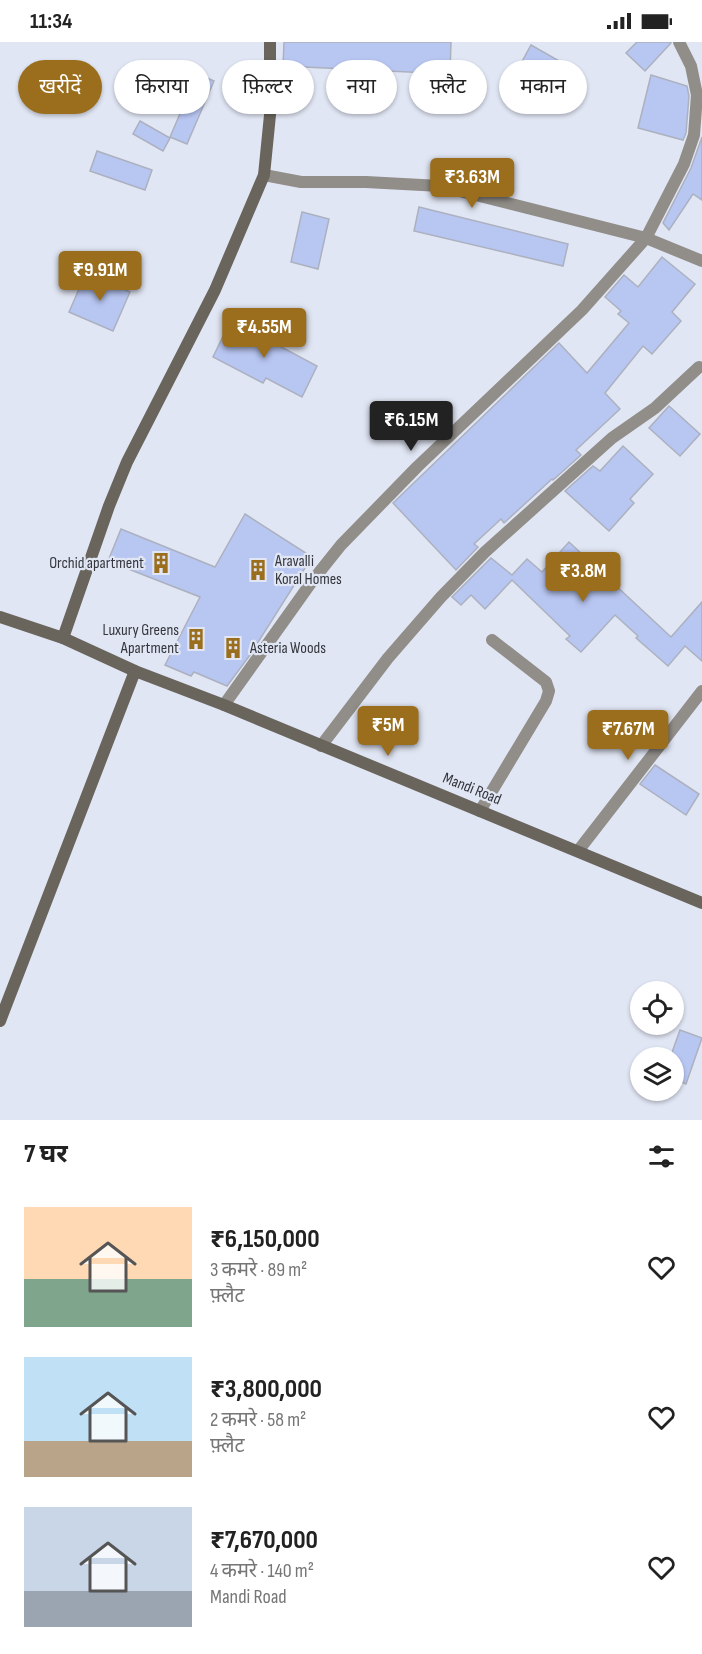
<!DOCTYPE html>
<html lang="hi">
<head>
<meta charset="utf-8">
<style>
  :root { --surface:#fff; --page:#f2f2f2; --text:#222; --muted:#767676; --accent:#9a6e1d }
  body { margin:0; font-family:"Sofia Sans Condensed","Noto Sans Devanagari",sans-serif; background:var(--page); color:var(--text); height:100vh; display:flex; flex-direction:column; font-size:22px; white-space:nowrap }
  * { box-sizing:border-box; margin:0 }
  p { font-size:20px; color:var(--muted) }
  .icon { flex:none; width:33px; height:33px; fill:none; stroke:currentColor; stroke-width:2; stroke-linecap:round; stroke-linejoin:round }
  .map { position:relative; height:1078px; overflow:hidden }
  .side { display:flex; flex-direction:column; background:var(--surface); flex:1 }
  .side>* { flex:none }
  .banner { position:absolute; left:18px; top:18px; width:666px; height:54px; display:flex; gap:12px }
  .buttons { position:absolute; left:630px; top:939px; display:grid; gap:12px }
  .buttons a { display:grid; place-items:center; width:54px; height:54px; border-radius:50%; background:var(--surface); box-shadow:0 2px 4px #0004; font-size:30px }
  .price { position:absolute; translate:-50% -51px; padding:0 14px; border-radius:6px; background:var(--accent); color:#fff; font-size:20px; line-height:39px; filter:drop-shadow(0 2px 3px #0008) }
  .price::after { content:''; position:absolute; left:50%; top:36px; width:18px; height:14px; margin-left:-9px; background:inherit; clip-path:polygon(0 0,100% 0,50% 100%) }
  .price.current { background:#222; color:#fff }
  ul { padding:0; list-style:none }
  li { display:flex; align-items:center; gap:18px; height:150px; padding:0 24px }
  li span { display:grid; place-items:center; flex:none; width:168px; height:120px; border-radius:0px; color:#555 }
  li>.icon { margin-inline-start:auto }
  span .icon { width:72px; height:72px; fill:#fffc; stroke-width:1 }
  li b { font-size:26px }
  h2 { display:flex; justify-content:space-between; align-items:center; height:72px; padding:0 24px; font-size:26px }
  .tag { padding:0 21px; border-radius:27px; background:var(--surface); box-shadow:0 2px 4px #0004; font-size:21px; line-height:54px }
  .tag.current { background:var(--accent); color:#fff }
  .status { display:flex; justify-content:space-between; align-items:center; height:42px; padding:0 30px; background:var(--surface); direction:ltr }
  .status svg { height:16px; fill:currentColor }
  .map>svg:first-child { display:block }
  .building { fill:#b8c6f2; stroke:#acb1bf; stroke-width:1.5 }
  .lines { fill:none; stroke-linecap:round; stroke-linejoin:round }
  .street { stroke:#918d88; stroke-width:12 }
  .secondary { stroke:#69645c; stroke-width:12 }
  .labels { text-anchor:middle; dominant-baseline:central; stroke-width:4.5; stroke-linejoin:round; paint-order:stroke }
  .poi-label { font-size:16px; fill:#34363c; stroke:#e1e6f4; text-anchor:start }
  .street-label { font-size:16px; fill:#34363c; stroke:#e1e6f4 }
</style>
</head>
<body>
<div class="status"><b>11:34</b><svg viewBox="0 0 49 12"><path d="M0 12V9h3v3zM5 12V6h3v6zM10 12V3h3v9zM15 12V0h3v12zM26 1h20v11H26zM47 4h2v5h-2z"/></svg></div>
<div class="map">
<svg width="702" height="1078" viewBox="0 0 702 1078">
  <rect width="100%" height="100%" fill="#e1e6f4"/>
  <g class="building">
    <polygon points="284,0 451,0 450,32 283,24"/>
    <polygon points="637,0 671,0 671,1 645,29 626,11"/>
    <polygon points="531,3 561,20 544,50 514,34"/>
    <polygon points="197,32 214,39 187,102 170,95"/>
    <polygon points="651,33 687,44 689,54 686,91 683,98 638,86"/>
    <polygon points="140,79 170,96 163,109 133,92"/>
    <polygon points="702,95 702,158 693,152 669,188 663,181 691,126"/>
    <polygon points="97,109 152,128 145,148 90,129"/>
    <polygon points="419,165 568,202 563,224 414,189"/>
    <polygon points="302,170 329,177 318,227 291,220"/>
    <polygon points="662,215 695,242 672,270 681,279 652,312 643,304 605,351 620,367 576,408 581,413 553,438 552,437 504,481 501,477 474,502 478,505 456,528 393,461 559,301 587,331 629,281 618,272 621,269 605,255 624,233 638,245"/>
    <polygon points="86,231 130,250 113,289 69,270"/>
    <polygon points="231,278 317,324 302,355 266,336 263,341 213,315"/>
    <polygon points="669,364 700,392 680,414 649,386"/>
    <polygon points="623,404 653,432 630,457 634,461 609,489 565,449 593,424 600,429"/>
    <polygon points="245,472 312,515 250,613 227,644 194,630 191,634 165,623 200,555 108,519 121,487 215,525"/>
    <polygon points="569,500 671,595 702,560 702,619 685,604 668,624 636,596 638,594 615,573 581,610 566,597 570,594 512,538 485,567 471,553 461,563 452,555 491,516 512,533 527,517 542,530"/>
    <polygon points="655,723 699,752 686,773 640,742"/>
    <polygon points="680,988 702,996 686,1042 674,1037 674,1016 670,1016"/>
  </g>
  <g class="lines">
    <g class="street">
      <polyline points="264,133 301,140 366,140 440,144 646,196 702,219"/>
      <polyline points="224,663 313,538 341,503 417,425 582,268 646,196 684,122 694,93 697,53 691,24 679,0"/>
      <polyline points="321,704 388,616 441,555 485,510 612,396 655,366 699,325"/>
      <polyline points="480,769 546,659 549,649 546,640 492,598"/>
      <polyline points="578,809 702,649"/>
    </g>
    <g class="secondary">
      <polyline points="0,575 63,596 135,629 224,663 702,861"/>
      <polyline points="63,596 109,464 127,420 215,248 264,133 270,73 270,0"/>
      <polyline points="0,979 135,629"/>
    </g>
  </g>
  <defs>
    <symbol id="building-bare" viewBox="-9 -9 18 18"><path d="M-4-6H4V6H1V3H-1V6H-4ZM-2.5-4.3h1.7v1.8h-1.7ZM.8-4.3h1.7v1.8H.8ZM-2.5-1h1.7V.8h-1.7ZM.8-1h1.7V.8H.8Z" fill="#9a6e1d" stroke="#e1e6f4" stroke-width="2.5" paint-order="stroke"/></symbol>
  </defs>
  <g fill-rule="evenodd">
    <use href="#building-bare" x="146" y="506" width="30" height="30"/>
    <use href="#building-bare" x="243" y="513" width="30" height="30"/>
    <use href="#building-bare" x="181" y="582" width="30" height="30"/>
    <use href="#building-bare" x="218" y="591" width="30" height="30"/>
  </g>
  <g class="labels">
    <g class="poi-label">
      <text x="275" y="519">Aravalli<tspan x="275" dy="18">Koral Homes</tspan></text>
      <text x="144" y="521" text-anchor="end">Orchid apartment</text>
      <text x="179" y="588" text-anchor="end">Luxury Greens<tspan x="179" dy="18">Apartment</tspan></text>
      <text x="250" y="606">Asteria Woods</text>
    </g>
    <g class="street-label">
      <text transform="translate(472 747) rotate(22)">Mandi Road</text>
    </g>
  </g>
</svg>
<div class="buttons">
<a><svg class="icon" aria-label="locate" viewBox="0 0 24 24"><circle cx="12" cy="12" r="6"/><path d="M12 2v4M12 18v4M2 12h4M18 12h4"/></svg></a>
<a><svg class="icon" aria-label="layers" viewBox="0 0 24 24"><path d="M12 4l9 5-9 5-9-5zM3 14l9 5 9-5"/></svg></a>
</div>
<b class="price" style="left:472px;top:167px">₹3.63M</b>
<b class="price" style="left:100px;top:260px">₹9.91M</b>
<b class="price" style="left:264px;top:317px">₹4.55M</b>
<b class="price current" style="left:411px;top:410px">₹6.15M</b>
<b class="price" style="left:583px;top:561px">₹3.8M</b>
<b class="price" style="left:388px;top:715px">₹5M</b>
<b class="price" style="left:628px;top:719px">₹7.67M</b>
<div class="banner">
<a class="tag current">खरीदें</a>
<a class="tag">किराया</a>
<a class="tag">फ़िल्टर</a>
<a class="tag">नया</a>
<a class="tag">फ़्लैट</a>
<a class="tag">मकान</a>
</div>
</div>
<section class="side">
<h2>7 घर<svg class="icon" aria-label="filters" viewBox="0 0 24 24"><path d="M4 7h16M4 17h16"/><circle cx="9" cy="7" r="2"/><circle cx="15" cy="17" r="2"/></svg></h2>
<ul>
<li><span style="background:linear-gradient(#ffd9b3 60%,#7fa58c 0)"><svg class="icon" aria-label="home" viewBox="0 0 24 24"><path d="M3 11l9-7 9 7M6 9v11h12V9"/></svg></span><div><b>₹6,150,000</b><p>3 कमरे · 89 m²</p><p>फ़्लैट</p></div><svg class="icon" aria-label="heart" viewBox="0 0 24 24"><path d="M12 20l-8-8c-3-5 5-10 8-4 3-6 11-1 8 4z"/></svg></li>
<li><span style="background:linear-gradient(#bfe0f5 70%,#b9a48a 0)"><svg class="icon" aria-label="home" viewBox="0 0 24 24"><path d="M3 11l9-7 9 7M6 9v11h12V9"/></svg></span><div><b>₹3,800,000</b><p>2 कमरे · 58 m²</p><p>फ़्लैट</p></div><svg class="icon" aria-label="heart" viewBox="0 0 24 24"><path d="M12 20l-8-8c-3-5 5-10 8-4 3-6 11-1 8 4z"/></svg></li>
<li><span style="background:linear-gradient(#c9d6e8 70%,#9aa5b1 0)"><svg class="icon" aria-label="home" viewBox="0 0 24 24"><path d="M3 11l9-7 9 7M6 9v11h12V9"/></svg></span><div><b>₹7,670,000</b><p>4 कमरे · 140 m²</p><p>Mandi Road</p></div><svg class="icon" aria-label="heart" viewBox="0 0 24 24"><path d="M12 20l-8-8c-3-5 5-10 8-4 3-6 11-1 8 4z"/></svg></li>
</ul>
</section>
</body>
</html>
